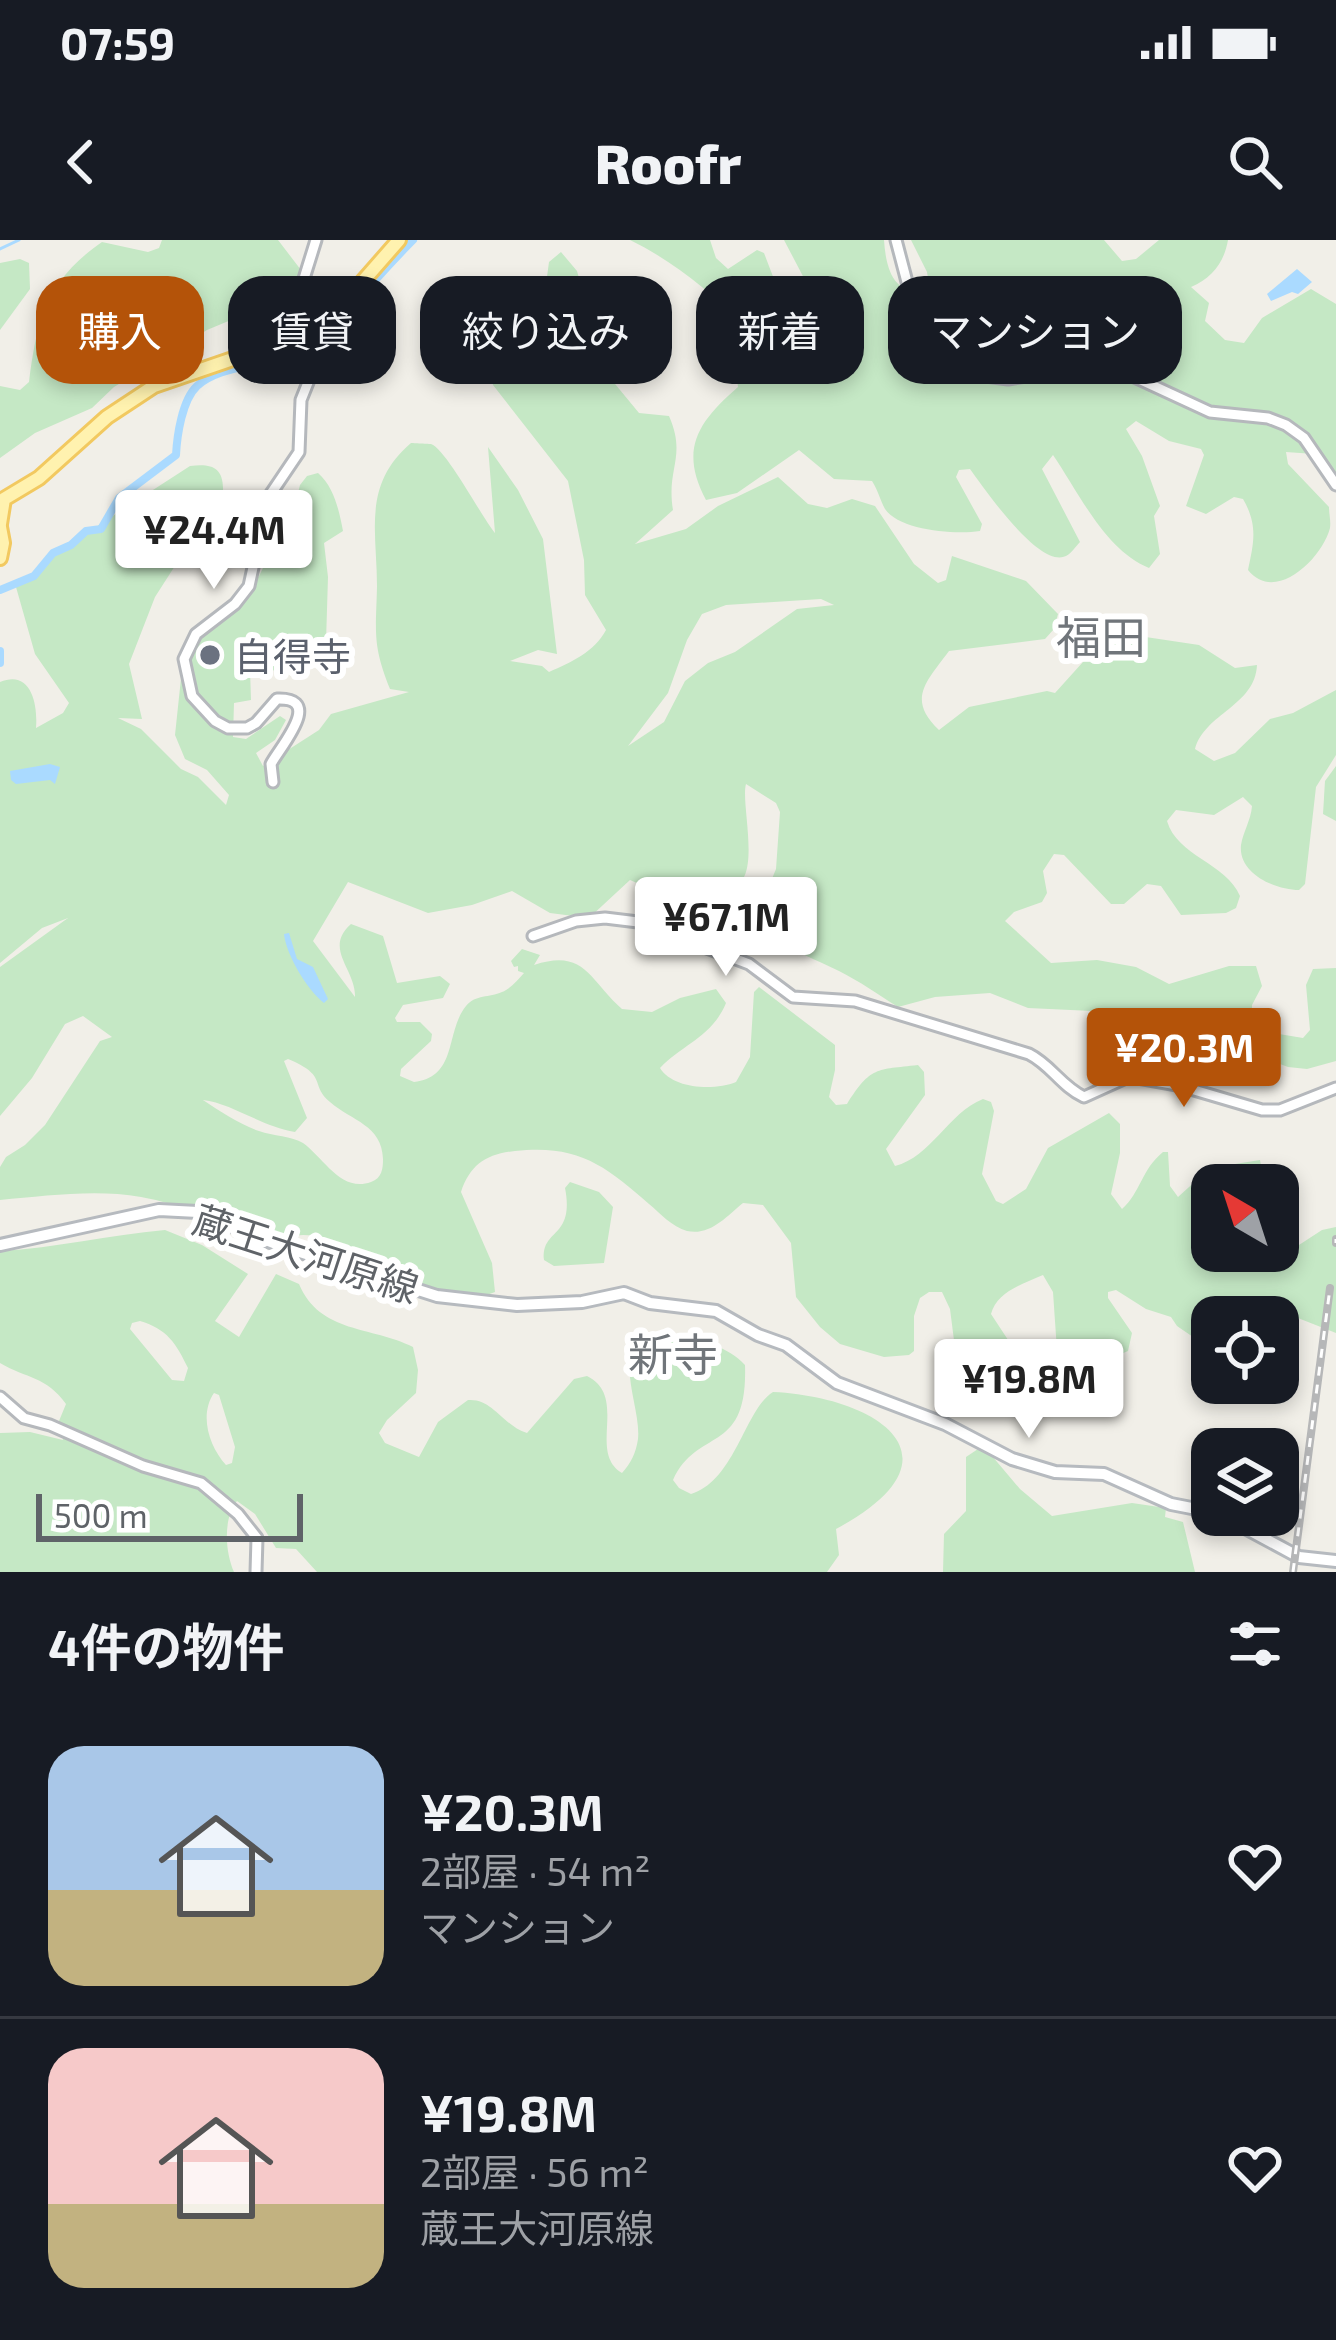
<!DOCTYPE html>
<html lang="ja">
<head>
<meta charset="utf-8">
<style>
  :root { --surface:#171b24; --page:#20242c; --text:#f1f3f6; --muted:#9ea1a6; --line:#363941; --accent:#b45309 }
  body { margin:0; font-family:"Exo 2","Noto Sans JP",sans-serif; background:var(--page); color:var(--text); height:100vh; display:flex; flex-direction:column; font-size:45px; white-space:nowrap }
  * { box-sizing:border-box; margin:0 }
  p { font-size:39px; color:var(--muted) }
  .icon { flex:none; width:66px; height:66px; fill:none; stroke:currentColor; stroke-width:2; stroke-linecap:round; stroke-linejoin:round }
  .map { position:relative; height:1332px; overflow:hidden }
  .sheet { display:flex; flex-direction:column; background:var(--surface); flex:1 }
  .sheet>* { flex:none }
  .guide { position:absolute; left:36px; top:36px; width:1266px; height:108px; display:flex; gap:24px }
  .needle { width:78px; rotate:321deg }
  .controls { position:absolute; left:1191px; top:924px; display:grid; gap:24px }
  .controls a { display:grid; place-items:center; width:108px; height:108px; border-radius:24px; background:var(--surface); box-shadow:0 6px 18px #0003; font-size:60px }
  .scale { position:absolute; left:36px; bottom:30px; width:267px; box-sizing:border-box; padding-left:12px; border:6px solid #5f6368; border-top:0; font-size:33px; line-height:42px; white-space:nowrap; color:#5f6368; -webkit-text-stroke:9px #fff; paint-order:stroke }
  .price { position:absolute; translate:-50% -102px; padding:0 27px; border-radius:12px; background:#fff; color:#222; font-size:39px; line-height:78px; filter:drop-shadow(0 3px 6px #0008) }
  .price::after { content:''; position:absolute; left:50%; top:72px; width:36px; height:27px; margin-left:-18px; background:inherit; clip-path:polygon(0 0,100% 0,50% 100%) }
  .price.on { background:var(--accent); color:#fff }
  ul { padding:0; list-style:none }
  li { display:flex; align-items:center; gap:36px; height:300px; padding:0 48px }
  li+li { border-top:3px solid var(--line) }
  li span { display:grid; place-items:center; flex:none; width:336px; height:240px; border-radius:36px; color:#555 }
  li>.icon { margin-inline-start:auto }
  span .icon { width:144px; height:144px; fill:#fffc; stroke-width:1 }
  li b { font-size:51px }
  h2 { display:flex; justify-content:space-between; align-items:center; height:144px; padding:0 48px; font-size:51px }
  .tag { padding:0 42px; border-radius:36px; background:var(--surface); box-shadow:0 6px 18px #0003; font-size:42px; line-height:108px }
  .tag.on { background:var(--accent); color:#fff }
  .status { display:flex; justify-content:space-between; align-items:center; height:84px; padding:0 60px; background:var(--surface); direction:ltr }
  .status svg { height:33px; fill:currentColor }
  header { display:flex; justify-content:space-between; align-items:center; height:156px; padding:0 48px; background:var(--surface); font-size:54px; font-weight:800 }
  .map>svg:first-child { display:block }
  .green { fill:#c5e8c5; fill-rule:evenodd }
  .water { fill:#aadaff }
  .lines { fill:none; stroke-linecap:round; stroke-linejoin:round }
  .stream { stroke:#aadaff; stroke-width:3 }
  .river { stroke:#aadaff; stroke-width:8 }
  .tertiary-casing { stroke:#b5b8bc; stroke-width:15 }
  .secondary-casing { stroke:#b6babf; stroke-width:16 }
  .primary-casing { stroke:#f2c960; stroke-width:18 }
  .tertiary { stroke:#fff; stroke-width:9 }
  .secondary { stroke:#fff; stroke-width:10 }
  .primary { stroke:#fff2af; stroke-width:12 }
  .rail-casing { stroke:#b6b7b8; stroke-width:8 }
  .rail { stroke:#fff; stroke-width:3; stroke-dasharray:9; stroke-linecap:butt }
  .worship-dot { fill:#6b7280; stroke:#fff; stroke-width:4.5 }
  .labels { text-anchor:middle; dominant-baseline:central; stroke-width:12; stroke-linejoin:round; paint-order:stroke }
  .worship-label { font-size:39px; fill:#5b616d; stroke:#fff; text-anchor:start }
  .street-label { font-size:39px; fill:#5f6368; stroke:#fff }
  .quarter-label { font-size:45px; fill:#70757a; stroke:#fff }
</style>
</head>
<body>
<div class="status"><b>07:59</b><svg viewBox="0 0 49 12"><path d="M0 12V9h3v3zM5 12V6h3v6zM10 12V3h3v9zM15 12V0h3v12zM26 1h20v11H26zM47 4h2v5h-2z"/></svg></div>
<header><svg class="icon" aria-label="back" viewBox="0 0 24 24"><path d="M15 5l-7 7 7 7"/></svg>Roofr<svg class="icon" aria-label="search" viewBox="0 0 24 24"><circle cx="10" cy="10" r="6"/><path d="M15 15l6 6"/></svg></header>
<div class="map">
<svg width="1336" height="1332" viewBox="0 0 1336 1332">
  <rect width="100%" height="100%" fill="#f1efe8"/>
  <g class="green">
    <path d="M162,0H278L301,30L291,55L207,90L114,147L92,168L35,193L0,218V146L20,150L29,142C37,79 47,40 102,2L148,12L159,8Z"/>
    <path d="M630,0H710L716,18L728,29L757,10L764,13L777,47L813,89L812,97L789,114C742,106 734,74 702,47C680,29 655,12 630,0Z"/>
    <path d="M784,0H884C886,30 894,58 930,50L927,32L911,0H1104L1122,21L1136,19L1159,0H1228C1224,23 1212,38 1191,47L1209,63L1205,81L1225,100L1244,103L1262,78L1311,49L1336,64V233L1314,214L1286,212L1288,224L1329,267C1329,274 1331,281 1330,288C1322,319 1275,364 1248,330C1254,302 1258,285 1243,259L1234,257L1206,274L1186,266L1204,215L1201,209L1169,201L1136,181L1126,189L1142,216L1160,266L1154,276L1160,314L1149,328C1105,310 1079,253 1053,215L1042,229L1080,302C1075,307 1072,313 1066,316C1039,329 984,248 970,229L959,230L956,237L982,284L980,291C954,295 899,290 885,269C880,260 878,250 872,241L834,239L799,210L737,253L706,260C679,209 698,182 738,147L735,123C767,135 794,139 828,133L839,110L840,83L806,42Z"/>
    <path d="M561,12L577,31L606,133L639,173L669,176C687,217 666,228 673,270L635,304L686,289L718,266L778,237L808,264L827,268L852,259L875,266L914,324L938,343L946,340L952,316L1026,341L1058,374L1054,389L1045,399L949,411C927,441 906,459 939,490L969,467L1047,451L1055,453L1092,412L1139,396L1199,405L1235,428L1257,425C1255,466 1205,473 1195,509L1214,521L1235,513L1270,479L1293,473L1336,450V515L1316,547L1305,644L1299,650C1276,650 1238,634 1241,605C1243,592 1251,580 1252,566L1243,557L1214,575L1176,570L1167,581C1177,616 1226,623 1240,656L1236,668L1226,673L1181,675L1161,646L1147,644L1124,664H1111L1064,615L1054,614L1043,631L1047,653L1042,662L1014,672L1005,681L1051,723L1097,720L1136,727L1169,744L1229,726H1256L1262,746L1252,765V780L1279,794L1303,798L1310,790L1306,745L1313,729L1336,728V821L1307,829L1288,827L1185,788L1092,771L1028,768L990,753L935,757L898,767C879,755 859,741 839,731C806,714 766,706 762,663L776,629L780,572L776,563L746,544C740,564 765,649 727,647C721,647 715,644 709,642V651L700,662L687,665L630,640L589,678L550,673L512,651L472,665L428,673L348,642L313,701L355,757C356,729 323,709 351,684L383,696L397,743L440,736L450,744L443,758L403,765L395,778L397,782H420L432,794L431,801L401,829L400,836L414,842C458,837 445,792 466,766C476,754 489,758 502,752C510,749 518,740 524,733L518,731V726L514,727L511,721L522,709L540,715L534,725C585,708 589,740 622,769L652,772L680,758L716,749L726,763C712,797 683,804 660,828C673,849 714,851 736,842L750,817L754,752L759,747L835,805V830L829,857L836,865L847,864C871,826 876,830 918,825L924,832L925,855L886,909L895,926C931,917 948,873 983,859L991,862L994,871L982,934L996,961L1003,964L1026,949L1048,908L1109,873L1120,884V913L1111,954L1122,969C1141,952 1141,930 1163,912H1168L1170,946L1178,957L1210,928L1260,920L1262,931L1248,945H1212V980L1208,984L1212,1011H1271L1282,1016L1322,990L1336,987V1093L1275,1069L1267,1071L1265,1077H1212V1110L1177,1086L1171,1077L1146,1069L1116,1050L1108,1052V1058L1132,1093L1128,1111L1100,1123L1058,1125L1053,1052L1043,1035C1023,1044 997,1051 991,1074L1016,1112C998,1128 977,1123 956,1116L950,1069L942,1052H929L920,1058L914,1076V1111L909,1115L884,1117L840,1104L820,1087L796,1057L791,1003L763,965L743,963C726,977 710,996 687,991C672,987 660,973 649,964C605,925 577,904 515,911C486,914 470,925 461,952L492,1023L495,1052C422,1082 330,960 274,1005C231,988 187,965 141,957C95,949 46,956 0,960V927L6,917L25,905L45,885L100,801L112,797L83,776L65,784L32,838L0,876V727L68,678L42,688L0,723V442C31,429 38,464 36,488L63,473L69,463L35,414L16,347L54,314L190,226C211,223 224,227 223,251L155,357L129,424L142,479L118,478L141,489L181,529L198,537L226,565L229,555L207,530L185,519L175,495L184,410L241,356L259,336L269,316L285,304L300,245L307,236L318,233C334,247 339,270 343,291L324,303L328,337L326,402L281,421L269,436L244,422V428L250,429L251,460L234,463L233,497L246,499L280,476L286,480L275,500L256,513L263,526L319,490L331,474L409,452L390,449C372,404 376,392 377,346C377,291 362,245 411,203C412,203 430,204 431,204C446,209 481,276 495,293L488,207L518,250L543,299L557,414L538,410L510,421L542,426L549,432C572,422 594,412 606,390L585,355L584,320L568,241L493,145L484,102L485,76L494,44L500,40L523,59L542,102L550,96L546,44L549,22ZM821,359L834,365L797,369L735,412L708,423L685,441L664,482L628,506L668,453L687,400L702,374L726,365ZM288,819C329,836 309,844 330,862C352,881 382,885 383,919C383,929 382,938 371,942C341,953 324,918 303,903C292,896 273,896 259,891C239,884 221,872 203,860C231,863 263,887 295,892L307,878L284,821Z"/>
    <polygon points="20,19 29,23 30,49 0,90 0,23"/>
    <polygon points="1336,526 1336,581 1323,574 1325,541"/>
    <path d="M570,942L599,952L613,967L604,1023L554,1026L544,1020C541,988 575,999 565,948Z"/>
    <path d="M165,990L202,1005L248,1034L215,1081L239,1097L276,1034L299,1044C320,1094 372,1086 413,1107L418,1130L416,1153L387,1180L379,1193L385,1203L419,1217L438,1182L468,1160C493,1158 503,1186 527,1193L574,1139L587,1136C629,1157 587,1212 622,1233C631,1223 636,1213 638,1199C642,1161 598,1087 678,1097C702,1100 729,1107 745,1125C748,1216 698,1186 673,1240L679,1248L691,1254C735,1241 745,1169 773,1152C877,1157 970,1217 836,1289L839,1315L827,1332H317L296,1309L276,1308L255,1274L237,1261C223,1278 225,1312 234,1332H0V1193L30,1192L63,1200L59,1181L66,1164C46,1136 27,1139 0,1123V1011C56,1008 109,995 165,990ZM140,1081C167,1089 176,1103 188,1128L184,1141L172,1140L130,1089L132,1083ZM214,1153L219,1155L235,1207L232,1223L226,1225C209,1206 199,1175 214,1153Z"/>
    <polygon points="978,1209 987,1210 1020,1249 1052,1276 1132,1263 1166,1268 1165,1277 1183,1282 1195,1332 943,1332 944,1294 966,1271 966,1217"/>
  </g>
  <g class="water">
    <polygon points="1297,29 1312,42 1298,54 1292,52 1271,61 1267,54"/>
    <polygon points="50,524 60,527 55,544 50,540 16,544 11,540 10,531"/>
    <path d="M289,693L297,719L313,727L328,759L324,763C307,750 286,714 284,694Z"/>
  </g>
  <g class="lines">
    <polyline class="stream" points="0,9 19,0"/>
    <g class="river">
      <path d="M0,350L34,336L53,313L71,305L86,291L101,289L119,258L176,215C177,196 182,160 197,146C224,122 274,128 308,103C348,74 378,35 413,0"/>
      <polyline points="0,411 0,423"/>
    </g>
    <defs>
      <g id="tertiary">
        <polyline points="896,0 917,80 929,97 971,134 1008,139 1083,127 1130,135 1210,172 1268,178 1286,185 1304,198 1336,245"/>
        <path d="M273,542L271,524C280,507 325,457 277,459L256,483L247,488H228L215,481L192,456L184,419L196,394L235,364L249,346L268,258L299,212L301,160L319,115V100L302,45L316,0"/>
        <path d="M533,696L576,681L605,678L638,682L749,724L793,757L855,761L1029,814C1051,825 1061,846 1084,857L1126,838H1138L1177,845L1262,870H1280L1336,848"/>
        <polyline points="0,1157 24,1178 50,1185 143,1226 201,1243 238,1274 257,1298 256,1332"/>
      </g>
      <g id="secondary">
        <polyline points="0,1005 159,970 198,972 278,1005 437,1056 517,1065 582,1062 624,1053 650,1063 716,1071 758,1095 786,1105 837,1143 945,1184 1012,1219 1055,1232 1104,1234 1171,1264 1212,1272"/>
        <polyline points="1221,1275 1299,1317 1336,1321"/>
      </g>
      <g id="primary">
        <polyline points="0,284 4,259 39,238 107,177 154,146 253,112 312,81 357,48 399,0"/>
        <polyline points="0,287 3,303 0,318"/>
      </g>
    </defs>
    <use href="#tertiary" class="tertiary-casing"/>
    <use href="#secondary" class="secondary-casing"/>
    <use href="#primary" class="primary-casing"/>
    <use href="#tertiary" class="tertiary"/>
    <use href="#secondary" class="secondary"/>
    <use href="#primary" class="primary"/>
    <defs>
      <g id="rail">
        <polyline points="1336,1003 1336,999"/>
        <polyline points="1293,1332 1330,1048"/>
      </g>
    </defs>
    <use href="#rail" class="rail-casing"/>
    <use href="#rail" class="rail"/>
  </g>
  <circle class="worship-dot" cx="210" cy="415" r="12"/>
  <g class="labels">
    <g class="worship-label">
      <text x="234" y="415">自得寺</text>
    </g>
    <g class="street-label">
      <text transform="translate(306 1013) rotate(18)">蔵王大河原線</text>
    </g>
    <g class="quarter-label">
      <text x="1101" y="396">福田</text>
      <text x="673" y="1113">新寺</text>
    </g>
  </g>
</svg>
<div class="controls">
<a><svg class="needle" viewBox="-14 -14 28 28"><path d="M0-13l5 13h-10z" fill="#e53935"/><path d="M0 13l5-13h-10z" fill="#9ea1a6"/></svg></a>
<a><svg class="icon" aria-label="locate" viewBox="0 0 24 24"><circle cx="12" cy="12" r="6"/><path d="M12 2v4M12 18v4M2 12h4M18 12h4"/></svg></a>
<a><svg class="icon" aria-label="layers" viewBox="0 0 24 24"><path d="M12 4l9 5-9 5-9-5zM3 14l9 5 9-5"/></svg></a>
</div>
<div class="scale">500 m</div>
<b class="price" style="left:214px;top:352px">¥24.4M</b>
<b class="price" style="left:726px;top:739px">¥67.1M</b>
<b class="price on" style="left:1184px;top:870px">¥20.3M</b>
<b class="price" style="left:1029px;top:1201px">¥19.8M</b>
<div class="guide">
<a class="tag on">購入</a>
<a class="tag">賃貸</a>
<a class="tag">絞り込み</a>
<a class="tag">新着</a>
<a class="tag">マンション</a>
</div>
</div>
<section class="sheet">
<h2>4件の物件<svg class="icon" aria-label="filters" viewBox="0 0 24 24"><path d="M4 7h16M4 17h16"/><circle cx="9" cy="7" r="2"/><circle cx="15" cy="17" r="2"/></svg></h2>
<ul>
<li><span style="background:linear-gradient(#a9c7e8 60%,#c2b280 0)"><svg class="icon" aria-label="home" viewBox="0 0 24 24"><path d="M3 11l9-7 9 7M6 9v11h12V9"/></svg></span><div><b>¥20.3M</b><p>2部屋 · 54 m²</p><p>マンション</p></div><svg class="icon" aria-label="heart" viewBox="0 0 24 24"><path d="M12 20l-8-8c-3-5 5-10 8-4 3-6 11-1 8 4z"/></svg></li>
<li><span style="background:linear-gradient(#f6c9c9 65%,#c2b280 0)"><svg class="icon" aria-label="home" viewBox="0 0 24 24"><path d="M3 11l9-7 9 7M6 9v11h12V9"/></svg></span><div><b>¥19.8M</b><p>2部屋 · 56 m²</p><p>蔵王大河原線</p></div><svg class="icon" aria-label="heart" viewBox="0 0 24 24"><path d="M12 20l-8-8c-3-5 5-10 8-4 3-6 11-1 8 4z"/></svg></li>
</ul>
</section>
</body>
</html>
